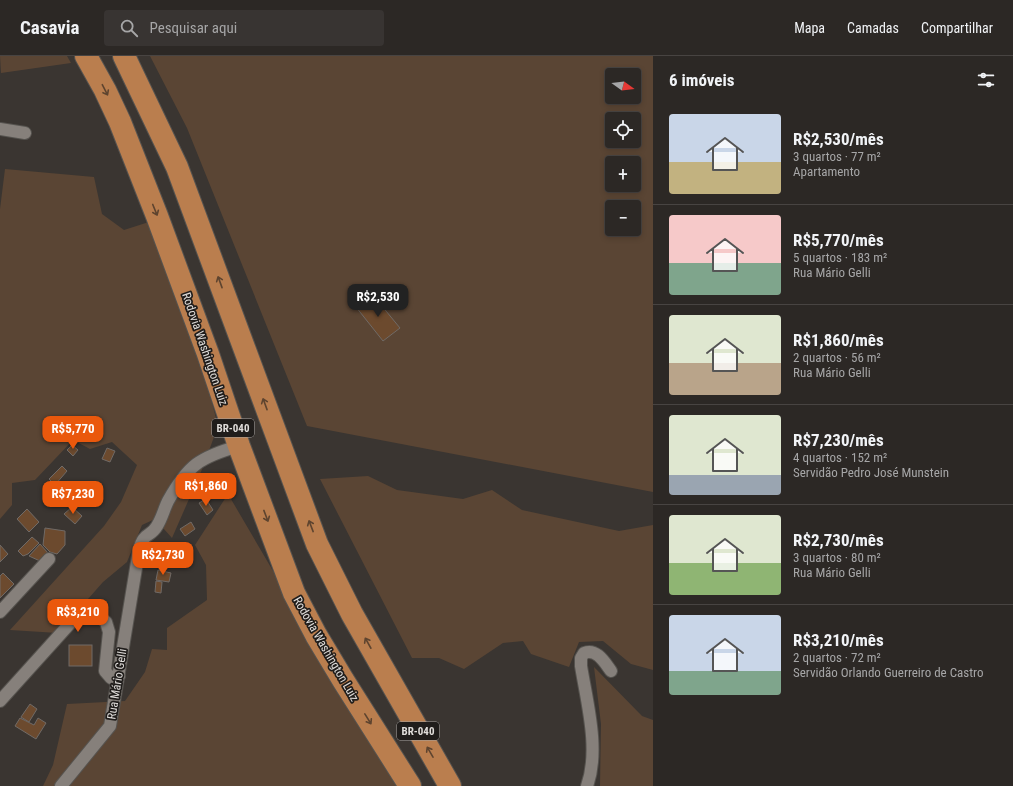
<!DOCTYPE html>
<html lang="pt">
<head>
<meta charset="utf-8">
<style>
  :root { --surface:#2c2825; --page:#383432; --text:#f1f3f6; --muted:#a6a6a7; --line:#484442; --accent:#ea580c }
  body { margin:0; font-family:"Roboto Condensed",sans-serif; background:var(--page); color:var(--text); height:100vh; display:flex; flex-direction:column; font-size:15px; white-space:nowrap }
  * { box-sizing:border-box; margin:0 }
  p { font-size:13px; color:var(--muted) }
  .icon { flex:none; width:22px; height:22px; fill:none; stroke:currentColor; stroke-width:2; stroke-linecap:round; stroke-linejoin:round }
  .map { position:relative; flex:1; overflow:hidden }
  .side { display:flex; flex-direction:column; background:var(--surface); width:360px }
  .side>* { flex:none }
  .needle { width:26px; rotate:105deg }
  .buttons { position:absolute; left:605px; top:12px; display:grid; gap:8px }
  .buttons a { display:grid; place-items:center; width:36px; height:36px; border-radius:4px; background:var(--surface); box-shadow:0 2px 6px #0003,0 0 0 1px var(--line); font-size:20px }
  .price { position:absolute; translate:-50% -34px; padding:0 9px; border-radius:8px; background:var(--accent); color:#fff; font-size:13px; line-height:26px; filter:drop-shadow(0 1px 2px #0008) }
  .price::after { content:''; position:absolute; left:50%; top:24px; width:12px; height:9px; margin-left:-6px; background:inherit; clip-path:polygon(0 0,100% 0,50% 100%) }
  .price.selected { background:#222; color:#fff }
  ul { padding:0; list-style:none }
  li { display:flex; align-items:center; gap:12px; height:100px; padding:0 16px }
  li+li { border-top:1px solid var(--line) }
  li span { display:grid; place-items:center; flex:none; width:112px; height:80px; border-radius:4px; color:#555 }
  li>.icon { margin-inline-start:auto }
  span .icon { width:48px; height:48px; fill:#fffc; stroke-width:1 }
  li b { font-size:17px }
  h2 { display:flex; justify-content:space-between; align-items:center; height:48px; padding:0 16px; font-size:17px }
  header { display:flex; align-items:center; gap:24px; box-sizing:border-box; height:56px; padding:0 20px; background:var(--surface); border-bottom:1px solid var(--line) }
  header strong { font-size:19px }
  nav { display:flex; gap:22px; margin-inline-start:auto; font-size:14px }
  .search { width:280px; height:36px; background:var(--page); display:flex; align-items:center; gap:10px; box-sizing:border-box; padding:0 14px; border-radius:4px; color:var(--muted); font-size:15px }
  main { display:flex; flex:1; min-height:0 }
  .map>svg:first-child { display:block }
  .green { fill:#5a4534; fill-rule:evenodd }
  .building { fill:#6c4a2e; stroke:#706a66 }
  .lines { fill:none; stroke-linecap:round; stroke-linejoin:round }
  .street-casing { stroke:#56534f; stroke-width:14 }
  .highway-casing { stroke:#56534f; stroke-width:24 }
  .street { stroke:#86807b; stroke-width:12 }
  .highway { stroke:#ba7e4e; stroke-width:22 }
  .oneway { stroke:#5e442f }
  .labels { text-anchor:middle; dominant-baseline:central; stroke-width:3.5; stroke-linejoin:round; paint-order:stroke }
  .shield { fill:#201d1b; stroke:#a6a3a1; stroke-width:1 }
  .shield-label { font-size:11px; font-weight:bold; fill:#e0ddda }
  .street-label { font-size:12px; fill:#e0ddda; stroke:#201d1b }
</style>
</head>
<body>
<header>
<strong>Casavia</strong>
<div class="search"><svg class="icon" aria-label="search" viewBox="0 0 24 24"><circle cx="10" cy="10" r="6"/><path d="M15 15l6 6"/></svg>Pesquisar aqui</div>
<nav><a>Mapa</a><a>Camadas</a><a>Compartilhar</a></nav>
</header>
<main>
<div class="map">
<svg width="653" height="730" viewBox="0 0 653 730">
  <rect width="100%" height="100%" fill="#3a3531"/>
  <g class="green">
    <polygon points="0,0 67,0 71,7 1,17"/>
    <path d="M150,0H653V436L307,370L187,72ZM612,19H634V41H612ZM612,63H634V85H612ZM612,107H634V129H612ZM612,151H634V173H612Z"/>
    <polygon points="5,113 94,121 102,158 124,174 152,165 203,311 218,370 203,411 172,482 155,463 142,469 127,506 103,526 58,577 10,574 104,470 121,446 137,409 112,386 90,393 73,384 35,424 12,427 12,449 0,463 0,153"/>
    <polygon points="368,420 397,434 463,443 492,434 522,454 619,475 653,469 653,614 631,608 603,585 579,586 569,611 531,598 523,585 503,587 464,613 439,602 412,602 320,423"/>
    <polygon points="228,438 399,730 43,730 53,709 67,648 125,645 145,616 152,593 167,594 167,572 207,544 206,509 195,489"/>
    <polygon points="594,611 642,660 653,664 653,730 600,730 601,668"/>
  </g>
  <g class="building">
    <polygon points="372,238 400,272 383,285 356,251"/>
    <polygon points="72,389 78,394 73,400 67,394"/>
    <polygon points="107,392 115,395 110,406 102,403"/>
    <polygon points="62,410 67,415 55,429 49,423"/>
    <polygon points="206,443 213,454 207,459 199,447"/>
    <polygon points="72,451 82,460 75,468 64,458"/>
    <polygon points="27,453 39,466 29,476 17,463"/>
    <polygon points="191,466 195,473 185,480 180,473"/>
    <polygon points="45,472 65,475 65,489 57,498 50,496 43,489"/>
    <polygon points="32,481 39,487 28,498 23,500 18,495"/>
    <polygon points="40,488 48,497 40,505 29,500"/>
    <polygon points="0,489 8,498 0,506"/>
    <polygon points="158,514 171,517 169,526 156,524"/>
    <polygon points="3,517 14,528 0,542 0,520"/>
    <polygon points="156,525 162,526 161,537 155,536"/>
    <rect x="69" y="589" width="23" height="21"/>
    <polygon points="30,648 37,653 29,666 21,661"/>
    <polygon points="20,662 34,669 38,662 46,667 36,683 15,670"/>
  </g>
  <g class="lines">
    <defs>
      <g id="street">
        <polyline points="0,73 25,77"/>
        <polyline points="0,556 49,503"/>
        <path d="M0,645L74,563C84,554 97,558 106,566L109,576L105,615L111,622L119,620"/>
        <path d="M61,730L110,670L139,494C144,475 150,482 157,470C162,462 164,453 168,445C188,409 200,401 239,390"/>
        <path d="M587,730C600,694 587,647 581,610V602L584,597C597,592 605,607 611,615"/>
      </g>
      <g id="highway">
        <polyline points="86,0 105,34 120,66 157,160 208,298 239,390 294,537 316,579 343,624 410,730"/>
        <polyline points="124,0 177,111 317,488 352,558 450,730"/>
      </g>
    </defs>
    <use href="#street" class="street-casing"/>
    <use href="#highway" class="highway-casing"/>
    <use href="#street" class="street"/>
    <use href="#highway" class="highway"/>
  </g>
  <defs><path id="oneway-shaft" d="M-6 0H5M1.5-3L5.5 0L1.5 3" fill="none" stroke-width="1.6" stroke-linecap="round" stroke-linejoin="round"/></defs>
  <g class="oneway">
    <use href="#oneway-shaft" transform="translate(105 34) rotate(63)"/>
    <use href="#oneway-shaft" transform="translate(155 154) rotate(68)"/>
    <use href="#oneway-shaft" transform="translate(220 226) rotate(-110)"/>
    <use href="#oneway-shaft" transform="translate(265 348) rotate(-110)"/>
    <use href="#oneway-shaft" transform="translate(266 460) rotate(69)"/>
    <use href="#oneway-shaft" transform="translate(311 470) rotate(-111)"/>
    <use href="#oneway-shaft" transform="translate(368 587) rotate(-119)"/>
    <use href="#oneway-shaft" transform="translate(368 663) rotate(58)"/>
    <use href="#oneway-shaft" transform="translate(430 696) rotate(-120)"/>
  </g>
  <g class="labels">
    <g class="shield">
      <rect x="212" y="363" width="42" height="18" rx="3"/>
      <rect x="397" y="666" width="42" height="18" rx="3"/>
    </g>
    <g class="shield-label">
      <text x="233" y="372">BR-040</text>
      <text x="418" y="675">BR-040</text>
    </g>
    <g class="street-label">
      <text transform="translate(205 293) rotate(71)">Rodovia Washington Luiz</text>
      <text transform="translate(326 593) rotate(60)">Rodovia Washington Luiz</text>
      <text transform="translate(117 628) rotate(-81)">Rua Mário Gelli</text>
    </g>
  </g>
</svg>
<div class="buttons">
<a><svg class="needle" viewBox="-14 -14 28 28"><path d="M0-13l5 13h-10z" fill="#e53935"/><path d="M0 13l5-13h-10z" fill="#a6a6a7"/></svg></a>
<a><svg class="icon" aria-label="locate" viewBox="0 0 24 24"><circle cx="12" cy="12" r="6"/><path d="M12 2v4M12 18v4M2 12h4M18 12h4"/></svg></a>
<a>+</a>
<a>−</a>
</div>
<b class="price selected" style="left:378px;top:262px">R$2,530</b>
<b class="price" style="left:73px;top:394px">R$5,770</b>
<b class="price" style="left:206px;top:451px">R$1,860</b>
<b class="price" style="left:73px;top:459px">R$7,230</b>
<b class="price" style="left:163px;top:520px">R$2,730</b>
<b class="price" style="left:78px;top:577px">R$3,210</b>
</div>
<section class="side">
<h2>6 imóveis<svg class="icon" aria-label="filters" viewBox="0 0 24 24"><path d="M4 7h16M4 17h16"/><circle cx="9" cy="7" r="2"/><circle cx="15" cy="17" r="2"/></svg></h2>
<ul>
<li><span style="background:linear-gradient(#c9d6e8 60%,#c2b280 0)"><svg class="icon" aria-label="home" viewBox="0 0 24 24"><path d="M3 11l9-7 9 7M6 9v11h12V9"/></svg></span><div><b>R$2,530/mês</b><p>3 quartos · 77 m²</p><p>Apartamento</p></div></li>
<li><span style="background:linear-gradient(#f6c9c9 60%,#7fa58c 0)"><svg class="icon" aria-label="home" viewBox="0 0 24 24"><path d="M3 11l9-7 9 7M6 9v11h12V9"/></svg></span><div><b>R$5,770/mês</b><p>5 quartos · 183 m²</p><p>Rua Mário Gelli</p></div></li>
<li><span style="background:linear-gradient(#dfe7d0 60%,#b9a48a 0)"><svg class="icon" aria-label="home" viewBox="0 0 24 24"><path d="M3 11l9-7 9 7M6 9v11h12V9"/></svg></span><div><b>R$1,860/mês</b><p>2 quartos · 56 m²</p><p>Rua Mário Gelli</p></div></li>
<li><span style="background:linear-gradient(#dfe7d0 75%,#9aa5b1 0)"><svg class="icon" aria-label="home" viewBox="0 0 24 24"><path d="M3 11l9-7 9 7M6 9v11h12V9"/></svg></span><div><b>R$7,230/mês</b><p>4 quartos · 152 m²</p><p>Servidão Pedro José Munstein</p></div></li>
<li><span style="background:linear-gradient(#dfe7d0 60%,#8fb573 0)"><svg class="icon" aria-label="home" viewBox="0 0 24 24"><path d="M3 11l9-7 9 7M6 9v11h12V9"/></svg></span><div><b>R$2,730/mês</b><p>3 quartos · 80 m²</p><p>Rua Mário Gelli</p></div></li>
<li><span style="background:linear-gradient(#c9d6e8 70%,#7fa58c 0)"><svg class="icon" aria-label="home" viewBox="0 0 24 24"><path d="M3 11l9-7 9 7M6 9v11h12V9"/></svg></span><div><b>R$3,210/mês</b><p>2 quartos · 72 m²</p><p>Servidão Orlando Guerreiro de Castro</p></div></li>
</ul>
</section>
</main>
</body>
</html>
